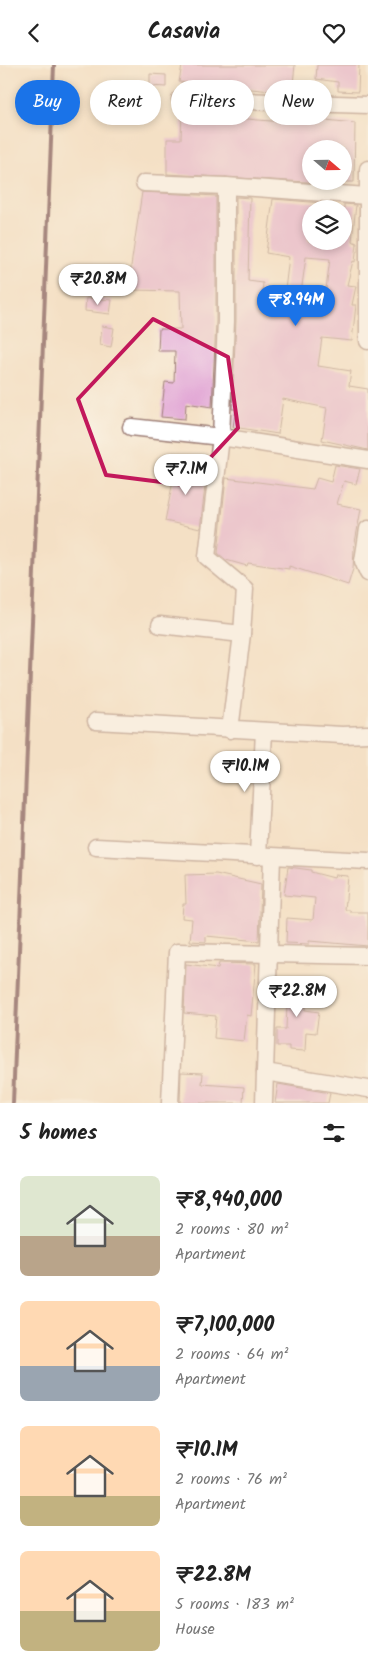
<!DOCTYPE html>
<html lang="en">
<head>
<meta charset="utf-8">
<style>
  :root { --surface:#fff; --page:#f2f2f2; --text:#222; --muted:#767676; --accent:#1a73e8 }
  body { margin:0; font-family:Kalam,sans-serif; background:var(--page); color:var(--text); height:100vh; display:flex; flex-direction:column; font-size:19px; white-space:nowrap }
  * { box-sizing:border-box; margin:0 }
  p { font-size:16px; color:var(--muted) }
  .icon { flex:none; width:28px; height:28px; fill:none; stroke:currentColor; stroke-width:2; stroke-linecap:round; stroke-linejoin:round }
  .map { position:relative; height:1038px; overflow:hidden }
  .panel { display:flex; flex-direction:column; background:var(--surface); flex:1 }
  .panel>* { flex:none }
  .banner { position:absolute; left:15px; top:15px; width:339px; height:45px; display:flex; gap:10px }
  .needle { width:32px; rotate:110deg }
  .tools { position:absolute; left:302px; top:75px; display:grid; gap:10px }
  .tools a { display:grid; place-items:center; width:50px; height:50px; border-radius:50%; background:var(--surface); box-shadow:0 2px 8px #0003; font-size:25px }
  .price { position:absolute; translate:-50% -42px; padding:0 11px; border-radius:18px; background:#fff; color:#222; font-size:16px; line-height:32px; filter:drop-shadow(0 1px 2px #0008) }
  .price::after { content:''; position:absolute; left:50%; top:30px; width:15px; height:11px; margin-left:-8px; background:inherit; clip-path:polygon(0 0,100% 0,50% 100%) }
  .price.current { background:var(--accent); color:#fff }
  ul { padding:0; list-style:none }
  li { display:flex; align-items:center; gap:15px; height:125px; padding:0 20px }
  li span { display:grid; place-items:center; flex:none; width:140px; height:100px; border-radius:8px; color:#555 }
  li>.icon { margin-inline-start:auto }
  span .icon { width:60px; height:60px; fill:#fffc; stroke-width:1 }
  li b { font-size:21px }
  h2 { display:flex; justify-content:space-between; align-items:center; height:60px; padding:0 20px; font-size:21px }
  .tag { padding:0 18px; border-radius:22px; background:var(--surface); box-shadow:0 2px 8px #0003; font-size:18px; line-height:45px }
  .tag.current { background:var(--accent); color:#fff }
  header { display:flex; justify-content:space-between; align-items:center; height:65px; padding:0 20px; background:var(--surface); font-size:22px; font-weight:700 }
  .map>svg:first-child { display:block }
  .building { fill:#e2a7d6; fill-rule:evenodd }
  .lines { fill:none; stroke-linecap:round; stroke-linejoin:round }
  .street-casing { stroke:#9f8078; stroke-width:19 }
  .street { stroke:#fff; stroke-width:16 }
  .rail { stroke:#4a1f2b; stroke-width:4 }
  .marked { fill:none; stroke:#c2185b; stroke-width:4; stroke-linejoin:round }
</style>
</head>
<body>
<header><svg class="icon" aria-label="back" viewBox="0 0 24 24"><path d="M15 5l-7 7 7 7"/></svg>Casavia<svg class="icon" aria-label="heart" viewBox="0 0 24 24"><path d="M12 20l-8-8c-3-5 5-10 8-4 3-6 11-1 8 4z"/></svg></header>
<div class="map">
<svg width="368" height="1038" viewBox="0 0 368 1038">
  <rect width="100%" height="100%" fill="#fbf7ec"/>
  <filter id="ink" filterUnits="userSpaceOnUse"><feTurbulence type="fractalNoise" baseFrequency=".02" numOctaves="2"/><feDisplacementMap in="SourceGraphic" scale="10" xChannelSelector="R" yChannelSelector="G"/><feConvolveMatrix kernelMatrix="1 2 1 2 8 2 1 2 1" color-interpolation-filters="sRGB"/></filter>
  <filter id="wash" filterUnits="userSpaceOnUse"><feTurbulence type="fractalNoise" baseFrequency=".0096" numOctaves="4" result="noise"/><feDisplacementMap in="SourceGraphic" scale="20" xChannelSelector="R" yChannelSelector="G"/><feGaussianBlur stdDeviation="1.12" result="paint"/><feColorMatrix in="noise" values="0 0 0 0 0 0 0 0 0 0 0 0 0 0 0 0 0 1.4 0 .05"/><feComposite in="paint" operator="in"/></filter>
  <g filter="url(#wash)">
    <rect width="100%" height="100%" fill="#f4e0c5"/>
    <g id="blocks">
      <g class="building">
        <polygon points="182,0 295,0 292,28 179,17"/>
        <polygon points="317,0 359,0 358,27 338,26 338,17 316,14"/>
        <polygon points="150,9 166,10 166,22 150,21"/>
        <polygon points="182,44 199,45 198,49 228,50 228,52 258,55 285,57 286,51 355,58 354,117 344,117 344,84 311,84 311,116 324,118 167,109 167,74 181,74"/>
        <polygon points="142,127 216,131 216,256 212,342 186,338 185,354 161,352 165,317 174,318 175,286 158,286 159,264 181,264 180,226 130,225 131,201"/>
        <path d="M236,132L250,133L248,216L263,218L262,230L284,233L289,192L266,188L273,134L322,138V144H311L308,176H344V139L356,140L352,176L357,178L355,197L353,196L347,220L356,221L352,240H356L352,276L322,273L318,301L351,306L349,321L368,324V385L322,375L327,343L283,334L278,369L233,362L236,344H232L236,256ZM306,192L330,194L324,239L300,235Z"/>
        <polygon points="86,233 112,235 110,249 85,246"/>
        <polygon points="102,261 114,263 111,282 100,280"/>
        <polygon points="172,398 207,405 200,464 165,456 173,416 168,415"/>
        <polygon points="335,400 360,404 356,419 344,416 337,439 361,444 354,483 353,504 348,520 289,501 289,504 248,498 247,501 226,495 218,488 226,413 313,424 317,413 331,417"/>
        <polygon points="288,802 311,805 311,807 334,813 335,810 348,811 345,845 350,845 350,847 368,847 368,881 309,876 309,879 286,878 287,853 313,855 315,833 284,830"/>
        <polygon points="216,809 261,819 259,876 206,871 206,877 190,876 192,854 182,853 183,839 186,839 185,810"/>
        <polygon points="219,898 256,899 251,951 247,950 244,976 214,973 216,951 184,948 186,899 218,903"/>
        <polygon points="288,914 306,914 305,945 319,947 316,968 306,967 305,986 289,985 289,981 277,981 277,964 286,964"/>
        <polygon points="181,1007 203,1008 202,1019 244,1022 243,1038 180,1038"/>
        <polygon points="278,1019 330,1028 328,1038 275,1038"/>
      </g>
    </g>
  </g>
  <g filter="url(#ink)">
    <use href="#blocks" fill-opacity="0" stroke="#9f8078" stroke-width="1"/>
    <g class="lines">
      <defs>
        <g id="street">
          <polyline points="180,34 368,40"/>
          <polyline points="368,104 368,276"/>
          <polyline points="144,118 226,121 367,131"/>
          <polyline points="131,362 221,372 226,256 226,121"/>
          <polyline points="368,464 363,496 368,508"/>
          <polyline points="160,560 242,569"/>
          <polyline points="96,656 342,670 368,669"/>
          <polyline points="230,665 242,569 245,524 207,492 221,372 368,395"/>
          <polyline points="96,782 368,796"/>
          <polyline points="258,791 264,666"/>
          <polyline points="265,1007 368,1024"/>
          <polyline points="170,1038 177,887 368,891"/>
          <polyline points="264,1038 272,792"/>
        </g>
      </defs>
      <use href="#street" class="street-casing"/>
      <use href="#street" class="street"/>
      <polyline class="rail" points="13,1038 54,0"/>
    </g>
  </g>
  <path d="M0 0H368V1038H0ZM153,254L228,292L238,363L185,420L106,410L78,334Z" fill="#f4e0c5" fill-opacity=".55" fill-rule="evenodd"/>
  <path class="marked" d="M153,254L228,292L238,363L185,420L106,410L78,334Z"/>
</svg>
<div class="tools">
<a><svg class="needle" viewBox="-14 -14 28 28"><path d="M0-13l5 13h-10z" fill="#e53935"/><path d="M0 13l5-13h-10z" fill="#767676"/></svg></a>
<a><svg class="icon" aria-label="layers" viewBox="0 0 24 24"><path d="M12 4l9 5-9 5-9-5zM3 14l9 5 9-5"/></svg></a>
</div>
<b class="price" style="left:98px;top:241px">₹20.8M</b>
<b class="price current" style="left:296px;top:262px">₹8.94M</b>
<b class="price" style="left:186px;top:431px">₹7.1M</b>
<b class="price" style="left:245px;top:728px">₹10.1M</b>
<b class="price" style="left:297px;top:953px">₹22.8M</b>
<div class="banner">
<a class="tag current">Buy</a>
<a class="tag">Rent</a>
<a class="tag">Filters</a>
<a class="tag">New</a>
</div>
</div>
<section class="panel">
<h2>5 homes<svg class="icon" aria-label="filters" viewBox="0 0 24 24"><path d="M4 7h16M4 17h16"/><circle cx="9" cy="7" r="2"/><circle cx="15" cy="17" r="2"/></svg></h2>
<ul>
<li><span style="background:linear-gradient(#dfe7d0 60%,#b9a48a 0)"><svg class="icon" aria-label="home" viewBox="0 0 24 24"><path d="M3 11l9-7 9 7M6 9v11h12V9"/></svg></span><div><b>₹8,940,000</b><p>2 rooms · 80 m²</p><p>Apartment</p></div></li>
<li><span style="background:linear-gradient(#ffd9b3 65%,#9aa5b1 0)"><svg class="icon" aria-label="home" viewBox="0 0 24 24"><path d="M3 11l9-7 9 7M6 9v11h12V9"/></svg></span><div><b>₹7,100,000</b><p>2 rooms · 64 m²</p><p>Apartment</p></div></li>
<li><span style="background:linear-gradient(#ffd9b3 70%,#c2b280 0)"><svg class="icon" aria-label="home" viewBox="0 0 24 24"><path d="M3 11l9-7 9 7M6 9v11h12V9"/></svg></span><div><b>₹10.1M</b><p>2 rooms · 76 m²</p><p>Apartment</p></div></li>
<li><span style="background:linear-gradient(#ffd9b3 60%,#c2b280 0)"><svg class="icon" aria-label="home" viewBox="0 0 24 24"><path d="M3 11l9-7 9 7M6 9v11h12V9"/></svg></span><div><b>₹22.8M</b><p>5 rooms · 183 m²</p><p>House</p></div></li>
</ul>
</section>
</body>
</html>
